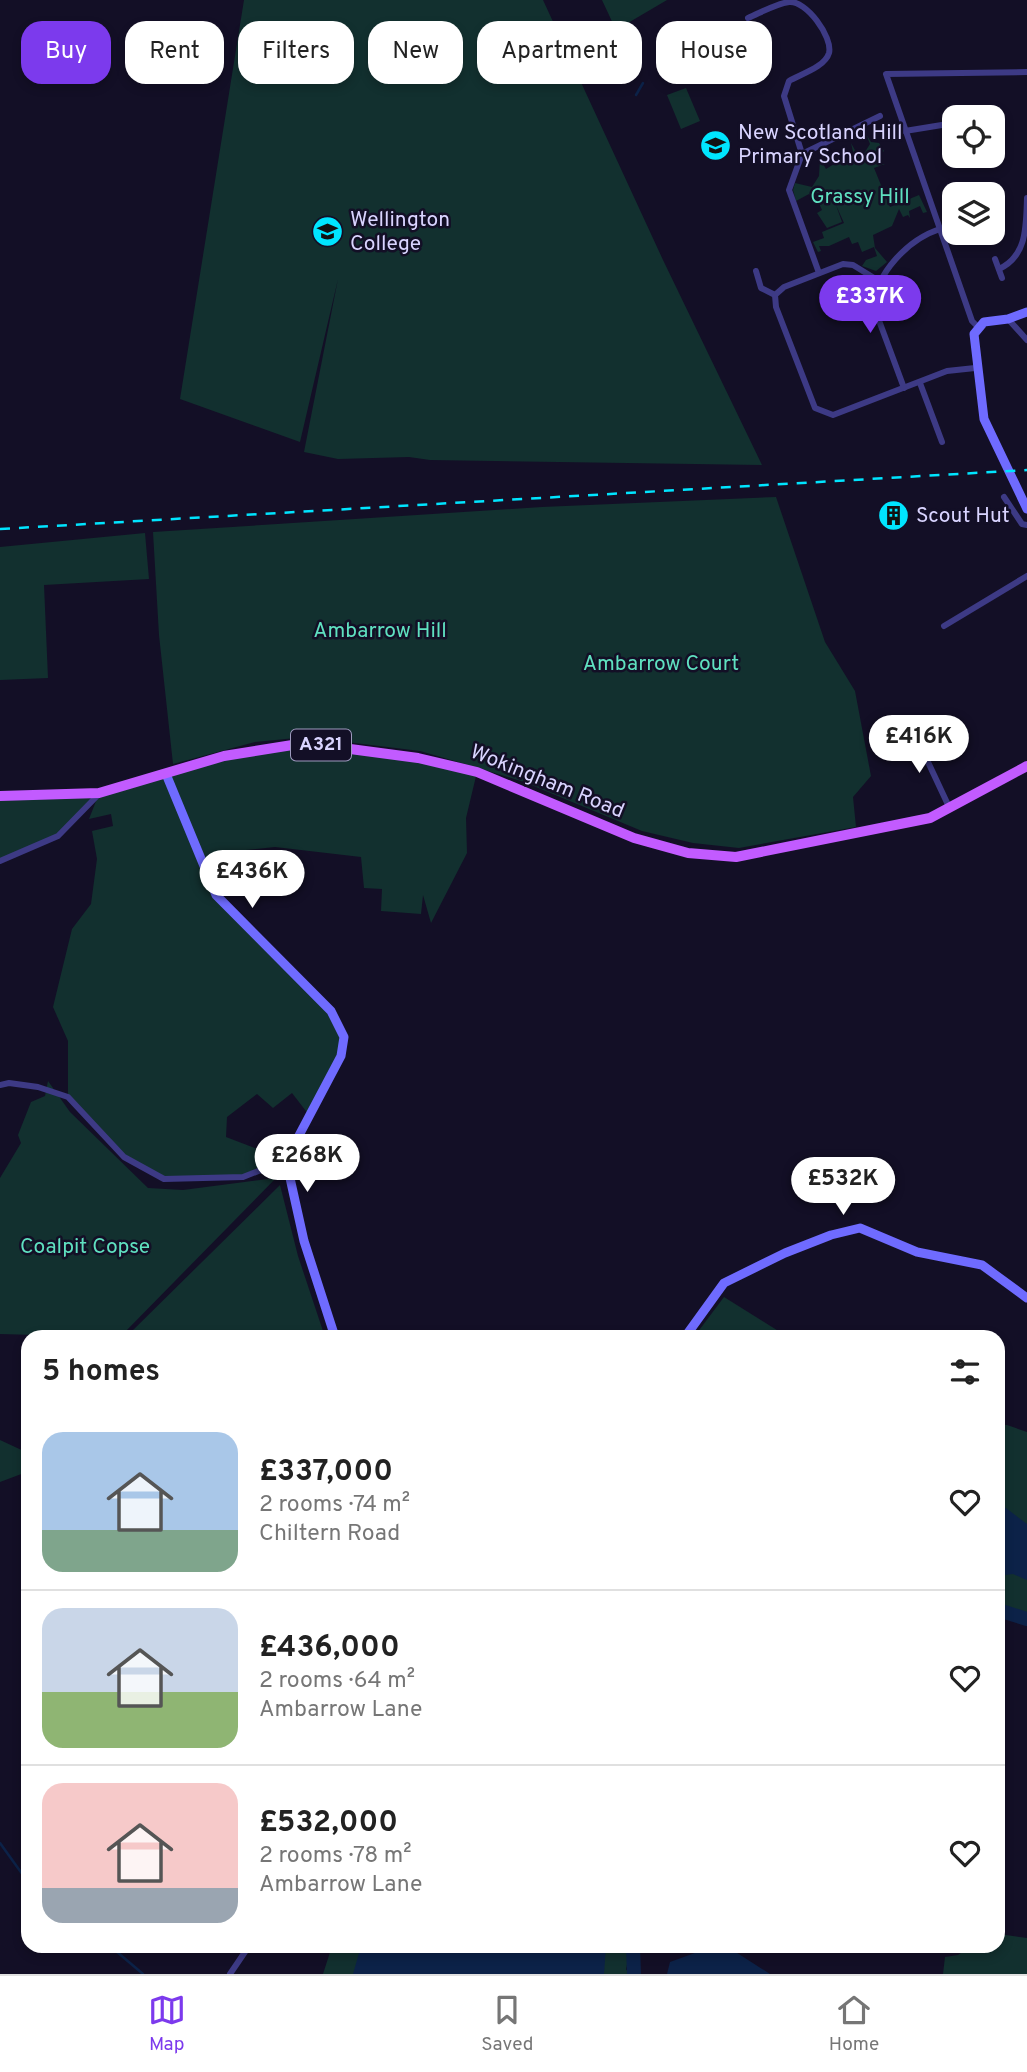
<!DOCTYPE html>
<html lang="en">
<head>
<meta charset="utf-8">
<style>
  :root { --surface:#fff; --page:#f6f6f6; --text:#222; --muted:#767676; --line:#e0e0e0; --accent:#7c3aed }
  body { margin:0; font-family:Overpass,sans-serif; background:var(--page); color:var(--text); height:100vh; display:flex; flex-direction:column; font-size:26px; white-space:nowrap }
  * { box-sizing:border-box; margin:0 }
  p { font-size:23px; color:var(--muted) }
  .icon { flex:none; width:38px; height:38px; fill:none; stroke:currentColor; stroke-width:2; stroke-linecap:round; stroke-linejoin:round }
  .map { position:relative; flex:1; overflow:hidden }
  .side { position:absolute; left:21px; top:1330px; width:984px; height:623px; display:flex; flex-direction:column; background:var(--surface); border-radius:21px; box-shadow:0 4px 10px #0003 }
  .side>* { flex:none }
  .hud { position:absolute; left:21px; top:21px; width:985px; height:63px; display:flex; gap:14px }
  .buttons { position:absolute; left:942px; top:105px; display:grid; gap:14px }
  .buttons a { display:grid; place-items:center; width:63px; height:63px; border-radius:14px; background:var(--surface); box-shadow:0 4px 10px #0003; font-size:35px }
  .price { position:absolute; translate:-50% -60px; padding:0 16px; border-radius:24px; background:#fff; color:#222; font-size:23px; line-height:46px; filter:drop-shadow(0 2px 4px #0008) }
  .price::after { content:''; position:absolute; left:50%; top:42px; width:21px; height:16px; margin-left:-10px; background:inherit; clip-path:polygon(0 0,100% 0,50% 100%) }
  .price.on { background:var(--accent); color:#fff }
  ul { padding:0; list-style:none }
  li { display:flex; align-items:center; gap:21px; height:175px; padding:0 21px }
  li+li { border-top:2px solid var(--line) }
  li span { display:grid; place-items:center; flex:none; width:196px; height:140px; border-radius:21px; color:#555 }
  li>.icon { margin-inline-start:auto }
  span .icon { width:84px; height:84px; fill:#fffc; stroke-width:1 }
  li b { font-size:30px }
  h2 { display:flex; justify-content:space-between; align-items:center; height:84px; padding:0 21px; font-size:30px }
  .tag { padding:0 24px; border-radius:21px; background:var(--surface); box-shadow:0 4px 10px #0003; font-size:24px; line-height:63px }
  .tag.on { background:var(--accent); color:#fff }
  .dock { display:flex; justify-content:space-around; align-items:center; height:98px; border-top:2px solid var(--line); background:var(--surface); font-size:19px; color:var(--muted) }
  .dock a { display:grid; justify-items:center; gap:4px }
  .dock .on { color:var(--accent) }
  .map>svg:first-child { display:block }
  .green { fill:#12302f }
  .water { fill:#0c2248 }
  .lines { fill:none; stroke-linecap:round; stroke-linejoin:round }
  .stream { stroke:#0c2248; stroke-width:2.5 }
  .river { stroke:#0c2248; stroke-width:14 }
  .street { stroke:#3d3a85; stroke-width:6 }
  .secondary { stroke:#6f6bff; stroke-width:9 }
  .primary { stroke:#c25bff; stroke-width:10 }
  .rail { stroke:#00e5ff; stroke-width:2.5; stroke-dasharray:10 9; stroke-linecap:butt }
  .labels { text-anchor:middle; dominant-baseline:central; stroke-width:5; stroke-linejoin:round; paint-order:stroke }
  .shield { fill:#130f26; stroke:#9e99be; stroke-width:2 }
  .shield-label { font-size:19px; font-weight:bold; fill:#d9d4ff }
  .poi-label { font-size:21px; fill:#d9d4ff; stroke:#130f26; text-anchor:start }
  .park-label { font-size:21px; fill:#5fe0c0; stroke:#130f26 }
  .street-label { font-size:21px; fill:#d9d4ff; stroke:#130f26 }
</style>
</head>
<body>
<div class="map">
<svg width="1027" height="1974" viewBox="0 0 1027 1974">
  <rect width="100%" height="100%" fill="#130f26"/>
  <g class="green">
    <polygon points="244,0 543,0 663,260 762,465 430,460 409,457 338,459 304,452 338,279 300,442 180,399"/>
    <polygon points="602,0 667,0 616,30"/>
    <polygon points="686,88 700,121 681,129 667,95"/>
    <polygon points="866,134 871,142 879,143 884,151 877,157 879,164 885,164 874,168 890,207 919,195 927,212 923,213 920,206 909,211 910,218 908,215 903,217 899,209 892,226 873,235 875,248 887,262 876,271 862,266 866,260 877,256 874,247 862,252 858,242 852,244 849,237 829,246 819,246 821,251 818,252 813,242 824,238 822,232 844,223 836,205 842,222 827,228 817,213 822,210 816,197 811,198 809,194 796,201 793,190 795,183 812,187 819,176 820,159 826,169 839,161 836,151 841,160 854,156 851,143 856,152 865,152 870,144"/>
    <polygon points="776,497 825,642 855,691 871,776 853,797 856,827 739,848 693,843 642,831 524,782 472,766 420,751 306,737 255,742 173,764 159,635 153,532 542,507"/>
    <polygon points="145,533 149,579 44,585 48,678 0,680 0,547"/>
    <path d="M305,743L477,772L466,818L467,853L431,923L423,895L421,914L381,911L382,889L364,888L361,857L275,847L246,850L251,869L217,895C241,920 341,1009 344,1038C346,1058 318,1097 309,1115L292,1093L273,1108L257,1094L227,1117L226,1137L286,1160L243,1177L164,1179L124,1157L68,1097V1041L53,1007L72,929L91,904L97,859L92,831L113,826L111,814L89,819L98,796L58,836L0,861V796L99,793L224,756Z"/>
    <polygon points="48,1081 70,1112 148,1188 183,1190 276,1178 125,1332 108,1337 0,1334 0,1178 21,1143 18,1135 31,1102 45,1096"/>
    <polygon points="280,1185 298,1256 325,1337 126,1337"/>
    <polygon points="724,1297 788,1337 694,1337"/>
    <polygon points="998,1425 1007,1425 1027,1432 1027,1620 1009,1613 998,1613"/>
    <polygon points="0,1440 28,1453 28,1475 24,1473 0,1482"/>
    <polygon points="999,1934 1027,1938 1027,1974 943,1974 945,1957 958,1955 971,1946 998,1946"/>
    <polygon points="332,1946 632,1946 626,1969 629,1974 323,1974"/>
  </g>
  <g class="water">
    <polygon points="998,1502 1027,1524 1027,1580 1013,1574 998,1576"/>
    <polygon points="361,1946 606,1946 604,1974 353,1974"/>
    <polygon points="731,1949 770,1974 667,1974 670,1962 703,1950"/>
  </g>
  <g class="lines">
    <g class="stream">
      <polyline points="636,95 643,83"/>
      <polyline points="0,1843 28,1882"/>
      <polyline points="110,1946 143,1974"/>
    </g>
    <g class="river">
      <polyline points="998,1610 1027,1619"/>
      <polyline points="633,1946 634,1974"/>
    </g>
    <g class="street">
      <path d="M748,18C760,13 775,4 789,2C806,0 833,37 829,53C825,67 801,74 789,81L784,96L802,154L789,190L819,273"/>
      <polyline points="987,117 992,116"/>
      <polyline points="905,131 954,123"/>
      <polyline points="802,154 880,116"/>
      <polyline points="995,259 1002,278"/>
      <path d="M999,269C1027,256 1026,227 1027,198"/>
      <polyline points="756,271 761,288 775,295"/>
      <polyline points="879,281 853,265 843,264 784,287 775,295 776,307 815,408 833,415 947,371 975,368"/>
      <polyline points="1008,319 1027,340"/>
      <polyline points="977,326 972,321 886,74 1027,72"/>
      <polyline points="920,383 942,442"/>
      <path d="M904,388L874,307C875,273 909,239 940,229"/>
      <polyline points="1004,497 1022,524 1027,525"/>
      <polyline points="944,626 1027,576"/>
      <polyline points="913,730 950,809"/>
      <polyline points="0,861 58,836 98,795"/>
      <polyline points="0,1085 9,1083 38,1087 68,1097 124,1157 164,1179 243,1177 286,1160"/>
      <polyline points="230,1974 249,1946"/>
    </g>
    <g class="secondary">
      <polyline points="1027,312 1008,319 984,322 974,334 984,419 1027,509"/>
      <polyline points="166,774 216,895 331,1011 344,1037 341,1056 286,1160 304,1241 335,1337"/>
      <polyline points="685,1337 724,1283 785,1253 831,1235 860,1228 917,1252 982,1265 1027,1298"/>
    </g>
    <polyline class="primary" points="0,796 99,793 224,756 305,743 418,758 477,772 634,838 688,853 736,857 930,818 1027,766"/>
    <polyline class="rail" points="0,529 1027,470"/>
  </g>
  <defs>
    <symbol id="school-disc" viewBox="-11 -11 22 22"><circle r="9.5" fill="#00e5ff" stroke="#130f26"/><path d="M0-5L7-2L0 1L-7-2ZM-4 1L0 2.5L4 1V4Q0 6-4 4Z" fill="#111"/></symbol>
    <symbol id="building-disc" viewBox="-11 -11 22 22"><circle r="9.5" fill="#00e5ff" stroke="#130f26"/><path d="M-4-6H4V6H1V3H-1V6H-4ZM-2.5-4.3h1.7v1.8h-1.7ZM.8-4.3h1.7v1.8H.8ZM-2.5-1h1.7V.8h-1.7ZM.8-1h1.7V.8H.8Z" fill="#111"/></symbol>
  </defs>
  <g fill-rule="evenodd">
    <use href="#school-disc" x="698" y="128" width="35" height="35"/>
    <use href="#school-disc" x="310" y="214" width="35" height="35"/>
    <use href="#building-disc" x="876" y="498" width="35" height="35"/>
  </g>
  <g class="labels">
    <rect class="shield" x="291" y="729.5" width="60" height="31" rx="5"/>
    <g class="shield-label">
      <text x="321" y="745">A321</text>
    </g>
    <g class="poi-label">
      <text x="738" y="133">New Scotland Hill<tspan x="738" dy="24">Primary School</tspan></text>
      <text x="350" y="220">Wellington<tspan x="350" dy="24">College</tspan></text>
      <text x="916" y="516">Scout Hut</text>
    </g>
    <g class="park-label">
      <text x="860" y="197">Grassy Hill</text>
      <text x="380" y="631">Ambarrow Hill</text>
      <text x="661" y="664">Ambarrow Court</text>
      <text x="85" y="1247">Coalpit Copse</text>
    </g>
    <g class="street-label">
      <text transform="translate(547 782) rotate(22)">Wokingham Road</text>
    </g>
  </g>
</svg>
<div class="buttons">
<a><svg class="icon" aria-label="locate" viewBox="0 0 24 24"><circle cx="12" cy="12" r="6"/><path d="M12 2v4M12 18v4M2 12h4M18 12h4"/></svg></a>
<a><svg class="icon" aria-label="layers" viewBox="0 0 24 24"><path d="M12 4l9 5-9 5-9-5zM3 14l9 5 9-5"/></svg></a>
</div>
<b class="price on" style="left:870px;top:335px">£337K</b>
<b class="price" style="left:919px;top:775px">£416K</b>
<b class="price" style="left:252px;top:910px">£436K</b>
<b class="price" style="left:307px;top:1194px">£268K</b>
<b class="price" style="left:843px;top:1217px">£532K</b>
<div class="hud">
<a class="tag on">Buy</a>
<a class="tag">Rent</a>
<a class="tag">Filters</a>
<a class="tag">New</a>
<a class="tag">Apartment</a>
<a class="tag">House</a>
</div>
<section class="side">
<h2>5 homes<svg class="icon" aria-label="filters" viewBox="0 0 24 24"><path d="M4 7h16M4 17h16"/><circle cx="9" cy="7" r="2"/><circle cx="15" cy="17" r="2"/></svg></h2>
<ul>
<li><span style="background:linear-gradient(#a9c7e8 70%,#7fa58c 0)"><svg class="icon" aria-label="home" viewBox="0 0 24 24"><path d="M3 11l9-7 9 7M6 9v11h12V9"/></svg></span><div><b>£337,000</b><p>2 rooms · 74 m²</p><p>Chiltern Road</p></div><svg class="icon" aria-label="heart" viewBox="0 0 24 24"><path d="M12 20l-8-8c-3-5 5-10 8-4 3-6 11-1 8 4z"/></svg></li>
<li><span style="background:linear-gradient(#c9d6e8 60%,#8fb573 0)"><svg class="icon" aria-label="home" viewBox="0 0 24 24"><path d="M3 11l9-7 9 7M6 9v11h12V9"/></svg></span><div><b>£436,000</b><p>2 rooms · 64 m²</p><p>Ambarrow Lane</p></div><svg class="icon" aria-label="heart" viewBox="0 0 24 24"><path d="M12 20l-8-8c-3-5 5-10 8-4 3-6 11-1 8 4z"/></svg></li>
<li><span style="background:linear-gradient(#f6c9c9 75%,#9aa5b1 0)"><svg class="icon" aria-label="home" viewBox="0 0 24 24"><path d="M3 11l9-7 9 7M6 9v11h12V9"/></svg></span><div><b>£532,000</b><p>2 rooms · 78 m²</p><p>Ambarrow Lane</p></div><svg class="icon" aria-label="heart" viewBox="0 0 24 24"><path d="M12 20l-8-8c-3-5 5-10 8-4 3-6 11-1 8 4z"/></svg></li>
</ul>
</section>
</div>
<nav class="dock">
<a class="on"><svg class="icon" aria-label="map" viewBox="0 0 24 24"><path d="M3 6l6-2 6 2 6-2v14l-6 2-6-2-6 2zM9 4v14M15 6v14"/></svg>Map</a>
<a><svg class="icon" aria-label="saved" viewBox="0 0 24 24"><path d="M7 4h10v16l-5-4-5 4z"/></svg>Saved</a>
<a><svg class="icon" aria-label="home" viewBox="0 0 24 24"><path d="M3 11l9-7 9 7M6 9v11h12V9"/></svg>Home</a>
</nav>
</body>
</html>
